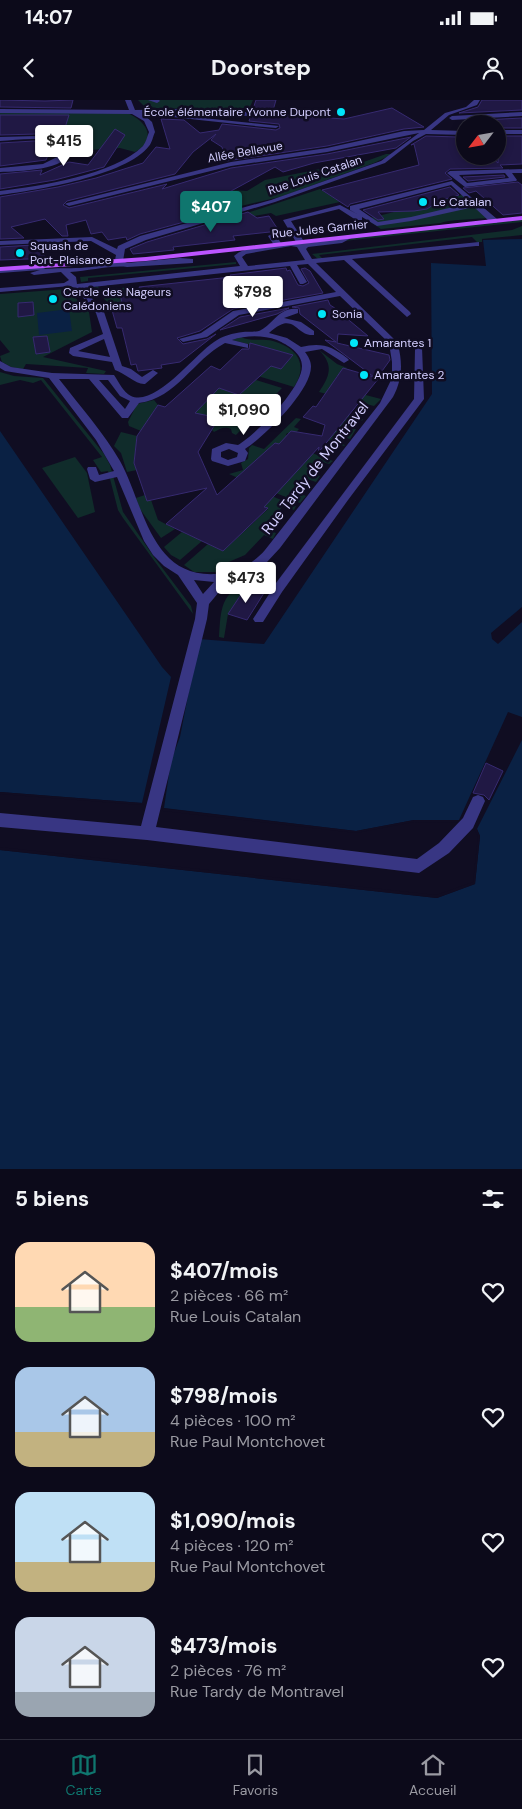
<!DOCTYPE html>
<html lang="fr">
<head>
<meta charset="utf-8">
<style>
  :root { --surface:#0c0a1a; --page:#151323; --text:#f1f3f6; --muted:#9a9aa2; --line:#2c2b39; --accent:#0f766e }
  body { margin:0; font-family:"DM Sans",sans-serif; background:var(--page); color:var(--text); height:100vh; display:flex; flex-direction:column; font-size:19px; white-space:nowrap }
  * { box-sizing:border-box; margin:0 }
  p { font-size:16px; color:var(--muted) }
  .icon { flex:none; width:28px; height:28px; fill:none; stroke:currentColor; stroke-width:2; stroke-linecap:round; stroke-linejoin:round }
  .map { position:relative; height:1069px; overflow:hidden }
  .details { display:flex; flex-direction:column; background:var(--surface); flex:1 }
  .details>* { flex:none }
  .needle { width:32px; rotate:239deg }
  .buttons { position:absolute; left:456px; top:15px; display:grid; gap:10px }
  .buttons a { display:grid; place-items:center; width:50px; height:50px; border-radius:50%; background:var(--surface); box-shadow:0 2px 8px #0003,0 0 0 1px var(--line); font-size:25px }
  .price { position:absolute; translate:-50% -42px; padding:0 11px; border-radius:5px; background:#fff; color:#222; font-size:16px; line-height:32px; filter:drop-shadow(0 1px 2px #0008) }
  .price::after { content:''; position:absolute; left:50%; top:30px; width:15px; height:11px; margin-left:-8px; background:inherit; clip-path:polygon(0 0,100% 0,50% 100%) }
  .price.on { background:var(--accent); color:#fff }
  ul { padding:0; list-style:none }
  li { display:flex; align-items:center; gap:15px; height:125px; padding:0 15px }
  li span { display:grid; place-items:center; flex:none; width:140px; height:100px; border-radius:15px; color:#555 }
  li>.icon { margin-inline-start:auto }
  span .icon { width:60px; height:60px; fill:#fffc; stroke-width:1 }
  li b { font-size:21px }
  h2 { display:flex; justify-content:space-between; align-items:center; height:60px; padding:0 15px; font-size:21px }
  .status { display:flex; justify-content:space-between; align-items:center; height:35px; padding:0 25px; background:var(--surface); direction:ltr }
  .status svg { height:14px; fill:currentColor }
  header { display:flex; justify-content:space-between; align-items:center; height:65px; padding:0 15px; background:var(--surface); font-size:22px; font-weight:800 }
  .dock { display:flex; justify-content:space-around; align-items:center; height:70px; border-top:1px solid var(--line); background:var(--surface); font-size:14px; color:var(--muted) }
  .dock a { display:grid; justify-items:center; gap:2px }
  .dock .on { color:var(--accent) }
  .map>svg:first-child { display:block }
  .green { fill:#102c2b }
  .water { fill:#0a2144 }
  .pier { fill:#100d22 }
  .building { fill:#201844; stroke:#362a70 }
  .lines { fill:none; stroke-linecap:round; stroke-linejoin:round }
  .minor { fill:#383683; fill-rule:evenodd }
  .major { fill:#bc55ff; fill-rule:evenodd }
  .poi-dot { fill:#00e6f9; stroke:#100d22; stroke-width:2 }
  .labels { text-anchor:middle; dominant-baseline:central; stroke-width:5; stroke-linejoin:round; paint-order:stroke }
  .far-poi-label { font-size:12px; fill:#d3ceff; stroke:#100d22; text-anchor:start }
  .far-street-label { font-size:12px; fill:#d3ceff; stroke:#100d22 }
  .street-label { font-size:15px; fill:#d3ceff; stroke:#100d22 }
</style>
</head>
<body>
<div class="status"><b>14:07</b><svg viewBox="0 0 49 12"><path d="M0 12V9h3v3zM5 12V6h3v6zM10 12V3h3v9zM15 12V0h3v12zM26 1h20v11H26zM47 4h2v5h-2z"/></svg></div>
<header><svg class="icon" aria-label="back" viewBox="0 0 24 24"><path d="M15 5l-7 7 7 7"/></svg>Doorstep<svg class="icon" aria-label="person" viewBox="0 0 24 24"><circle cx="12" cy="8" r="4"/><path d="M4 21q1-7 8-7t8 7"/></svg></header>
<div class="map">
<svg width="522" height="1069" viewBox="0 0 522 1069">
  <rect width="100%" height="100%" fill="#100d22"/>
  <g class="green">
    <polygon points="138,0 253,0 250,7 228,10 155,8 144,6"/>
    <path d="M0,12L127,13C147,21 158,40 135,52L120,48L74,51L73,49L80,47L68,38L62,40L55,38L90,25L0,26Z"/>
    <polygon points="386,54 393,54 374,63 280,97 241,106 228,99 152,118 214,89 247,91 265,80 340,65 358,64"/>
    <polygon points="320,89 340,102 276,116 271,113 220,122"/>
    <path d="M462,95L487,118C477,119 446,120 441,123L381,129L366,119L398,111L427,109L439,101Z"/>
    <polygon points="522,119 522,122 344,141 357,137"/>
    <polygon points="522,126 522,135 482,139 482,142 477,142 472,137 319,155 322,158 318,159 312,154 512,130"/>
    <polygon points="236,162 236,164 88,178 88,181 81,182 80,177"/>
    <polygon points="98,186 99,190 132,187 134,193 120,195 122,202 108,203 97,191 90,193 89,190"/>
    <polygon points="67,189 89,212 92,232 43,257 106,271 104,274 86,273 88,268 26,264 23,269 11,267 2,262 0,256 10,252 0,240 0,194"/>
    <path d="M241,237C251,242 262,238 273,241C297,248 309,264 294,287L258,276L269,265L281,269L293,255L232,240Z"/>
    <path d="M319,250L337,264L347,268L341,277L337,276L331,286L381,299L374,306L319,292C330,276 334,265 319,250Z"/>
    <polygon points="0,272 14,276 43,278 104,354 110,365 123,412 154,457 191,506 193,514 123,418 118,410 108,371 101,372 93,360 102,357 41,280 33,283 20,280 0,285"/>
    <path d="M256,280L282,288L236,335L232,333L231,329C224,326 220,329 214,332L212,330L218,318L195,315L179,299L202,306L219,288L239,295Z"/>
    <polygon points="154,300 158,305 141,331 129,326 128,322 137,304"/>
    <polygon points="349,315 363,319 362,321 353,318 346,326 356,329 350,339 338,335 333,340 345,345 344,346 328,341"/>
    <polygon points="296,318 301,319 294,327 299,329 293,336 287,333 286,335 298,340 245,385 296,406 294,410 283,406 265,429 276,433 273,439 264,435 245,455 224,464 230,472 194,472 184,465 208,444 223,451 268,409 241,396 238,378 229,374 243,370 241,363 248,359 249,348 252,345 264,349"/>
    <polygon points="121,332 137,336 134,364 137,370 127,372 121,353 114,346"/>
    <polygon points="312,353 333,361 329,364 319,361 310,373 320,376 316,382 307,379 295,391 306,396 300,403 276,393"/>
    <polygon points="75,357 87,373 95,412 78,418 42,368"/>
    <polygon points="145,395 147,401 151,400 158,420 175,429 161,438 140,409 136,398"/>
    <polygon points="182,432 202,441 180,460 171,455 164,447"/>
    <path d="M250,481L265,487L262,492L246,487L228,514L224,538L219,537C221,509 220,493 250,481Z"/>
  </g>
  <g class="water">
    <polygon points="522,139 522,1069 0,1069 0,750 437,798 475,784 480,736 477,729 459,720 414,720 356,731 164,708 171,661 180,637 199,539 264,544 432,294 431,163 486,166 483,140"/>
    <polygon points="69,209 72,231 39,235 37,213"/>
    <polygon points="0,331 162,567 171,577 142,703 0,692"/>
  </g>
  <g class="pier">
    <polygon points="522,507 522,522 498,544 492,539 491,533"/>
    <polygon points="508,612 522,617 522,640 477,729 480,736 475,784 437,798 0,750 0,747 436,795 473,782 478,736 475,731 459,723 414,722 356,733 163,711 161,708 356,731 414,720 459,720"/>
    <polygon points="0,692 142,703 144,704 141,705 0,694"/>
  </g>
  <g class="building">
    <polygon points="0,0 45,1 73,0 71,8 0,7"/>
    <polygon points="256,0 276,0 272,14 344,19 392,8 424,27 404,29 327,46 226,61 222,47 211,40 216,34 193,52 175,74 67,101 63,105 69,108 167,84 162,89 231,68 327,54 411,37 396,48 314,63 283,72 275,67 222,96 239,107 140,134 127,140 126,137 108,140 102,132 91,134 86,120 66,125 68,136 62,136 45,119 11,127 24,138 0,139 0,97 58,87 96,78 143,63 156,47 170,49 161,19 184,20 200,33 219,30 222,24 276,30 280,28 279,24 249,21"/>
    <polygon points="482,0 522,0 522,10 459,13 478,7"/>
    <polygon points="0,15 69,15 64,31 59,31 56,37 37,34 0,35"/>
    <polygon points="522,18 522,28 498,28 498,24 466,24 464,21"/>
    <polygon points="115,29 125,35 104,67 55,80 0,89 0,74 42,70 40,75 69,62 88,65"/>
    <polygon points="426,36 458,37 465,47 465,56 490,56 498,63 498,36 522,36 522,64 500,65 503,68 450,69 445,73 452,79 350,104 348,107 322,90 419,65 414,44 411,45"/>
    <polygon points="34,41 53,44 46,60 0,66 0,43"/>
    <polygon points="504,75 505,77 468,81 463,77"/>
    <polygon points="518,82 522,85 522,113 503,115 476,91 469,93 463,88"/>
    <polygon points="450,87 459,95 439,101 427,109 414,111 378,112 384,119 378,120 363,110"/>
    <polygon points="248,112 257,118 269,116 279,131 233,136 235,140 173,147 174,150 133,154 130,149 147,142"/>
    <polygon points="33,145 51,162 28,159 0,160 0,147"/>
    <polygon points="286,168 287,171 290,170 298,185 303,186 309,183 301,169 305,168 310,171 323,193 233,209 200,231 177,238 183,244 207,239 216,234 180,262 161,265 162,268 138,271 136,264 131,265 122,228 117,228 110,203 122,202 120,195 141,193 139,187 231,177 230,175"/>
    <polygon points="328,200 330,205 346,215 344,216 368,236 338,234 337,243 389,255 390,260 377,278 379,278 318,353 319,347 264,407 268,408 223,451 166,424 207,388 147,401 134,363 137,336 158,305 165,307 211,266 220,270 242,249 249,249 250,243 293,255 281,269 271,266 239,295 219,288 195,313 219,318 198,352 217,395 275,343 279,344 291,331 322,336 325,325 303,317 313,306 316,307 343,268 374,277 325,240 336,242 300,214 299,208 292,207"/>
    <polygon points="33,202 34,215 18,217 18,203"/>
    <polygon points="289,208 277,214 220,230 240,217"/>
    <polygon points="47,236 50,252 36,254 33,237"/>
    <polygon points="246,487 264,493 247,520 228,514"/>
    <polygon points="486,663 503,671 489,700 484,695 473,693"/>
  </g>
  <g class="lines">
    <g class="minor">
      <path d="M125,0H131L135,10L180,9L187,14L203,18L279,26L276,28C231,24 187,18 143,14L152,22L155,32C153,36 152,43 149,46C126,76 37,90 0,95V91C40,86 114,75 143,46C146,42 147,37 149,32L144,21L132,14L0,13V9L129,10Z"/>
      <polygon points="148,0 159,0 160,1 157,3"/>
      <path d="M474,0H480L477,5L449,15L431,30L465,31V35L426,34L413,41L385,63L275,102L146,140L125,149L123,161L127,163L180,158L193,159V163L127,167C111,165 89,171 70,172L76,177L77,184L240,166L234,156C244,147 261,147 274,145L268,136L272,134H275L281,143C289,142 297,144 305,143C320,142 335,140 349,135L353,137L342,143L308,147L306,149L312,159L479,142V146H476L352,159L410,212L411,214L407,217L344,160L316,163L395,240L414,241L422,247L424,299L348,400L282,492L263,522H255L253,519L271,491L251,481L246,475L229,480L209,504L207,519L156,727L417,759L439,743L463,718L473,697L478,695L483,697L485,701L473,728L449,753L419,773L147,740L0,727V713L141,726L195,519L197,503L178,475L164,466L153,455L144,441L117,377L95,382L90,379L87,369L88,367H96L99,375L114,371L96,340L49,278L5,271L0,268V261L11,267L52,273L114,275C119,282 123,292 131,296C156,307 195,254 214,242C222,236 233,233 243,232C248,231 257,233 261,230C274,223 280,206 298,209V213L284,218L301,222L314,231V235C295,237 295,209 269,233L287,238L301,247C321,242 332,246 347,258L349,260L344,263L322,249L305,252C308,256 311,261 311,266C312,290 264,337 245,349L248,353L245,361L228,366L212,361L211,359L212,349L226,343L238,345C256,334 302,289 302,266C302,253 288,245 277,240C263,235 246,235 232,240L248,244V248L225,243C193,260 177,298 139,303L128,318H122L89,279H59C80,306 103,332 120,361C144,404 150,478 216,474C236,472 252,465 265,450L380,303L392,278V262L389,243L340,196L239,215L207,237L183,242L179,239L201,233L233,211L336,192L308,164L297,165L307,182L303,184H300L290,166L83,188L104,212L122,266L131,269L142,277L153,270L158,273L145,284C136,285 125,273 115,270L112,262L73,256L69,253L70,248L103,234L96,213L75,188L70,186L0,192V188L64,183L69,180L61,172L34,175L30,173L40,170L0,173V169L42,165L46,167L44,169C67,167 95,171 115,160L116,155L91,141L0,145V141L92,137L117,149L118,146L140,136L271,100L381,61L419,33L327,52L231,66L69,106L65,104L67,103L231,62L327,48L404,31L424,30L445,13L466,7ZM291,146L297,147L305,160L248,166L242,157L246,154ZM104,239L110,257L78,251ZM398,245H409L415,249L414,299L276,483L259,475L255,471L267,462L280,448L393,297C402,280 403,264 398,245ZM99,280H108L120,296L130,301L125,309ZM229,349L238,353L237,357L228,360L221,357V352ZM194,480L214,482L203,494Z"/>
      <polygon points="216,11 248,12 251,14 248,16 214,14"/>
      <polygon points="522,12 522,16 452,20 449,18 452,16"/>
      <rect x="498" y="30" width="24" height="4"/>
      <path d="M37,36C51,37 63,38 72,49C68,71 18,71 0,72V68L43,64L65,53L66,49C49,34 21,40 0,41V37Z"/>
      <path d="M522,69V73H512L517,80L516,81L465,87L447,73L450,71ZM505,73L509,78L467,83L459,75Z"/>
      <path d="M452,81L497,119V123H491L474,107L411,121L377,126L362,117V120H356L339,109L291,121L303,140L299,142H296L283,120L340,105L357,114L350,110V106ZM451,85L470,103L411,117L378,122L359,109Z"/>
    </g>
    <polygon class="major" points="522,116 522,120 146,161 0,171 0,167 146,157"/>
  </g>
  <g class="poi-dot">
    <circle cx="341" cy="12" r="5"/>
    <circle cx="423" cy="102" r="5"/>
    <circle cx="20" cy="153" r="5"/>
    <circle cx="53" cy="199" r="5"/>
    <circle cx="322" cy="214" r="5"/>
    <circle cx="354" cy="243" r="5"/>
    <circle cx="364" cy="275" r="5"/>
  </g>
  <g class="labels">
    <g class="far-poi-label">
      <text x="331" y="12" text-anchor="end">École élémentaire Yvonne Dupont</text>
      <text x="433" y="102">Le Catalan</text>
      <text x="30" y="146">Squash de<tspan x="30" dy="14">Port-Plaisance</tspan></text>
      <text x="63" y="192">Cercle des Nageurs<tspan x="63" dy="14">Calédoniens</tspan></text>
      <text x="332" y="214">Sonia</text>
      <text x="364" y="243">Amarantes 1</text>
      <text x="374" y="275">Amarantes 2</text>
    </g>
    <g class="far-street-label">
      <text transform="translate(245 52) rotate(-10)">Allée Bellevue</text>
      <text transform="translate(315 75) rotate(-19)">Rue Louis Catalan</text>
      <text transform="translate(320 129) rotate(-6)">Rue Jules Garnier</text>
    </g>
    <g class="street-label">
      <text transform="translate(315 368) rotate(-52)">Rue Tardy de Montravel</text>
    </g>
  </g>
</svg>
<div class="buttons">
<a><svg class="needle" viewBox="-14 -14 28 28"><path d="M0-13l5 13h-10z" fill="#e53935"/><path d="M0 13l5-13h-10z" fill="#9a9aa2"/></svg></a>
</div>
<b class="price" style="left:64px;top:67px">$415</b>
<b class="price on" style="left:211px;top:133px">$407</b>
<b class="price" style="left:253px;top:218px">$798</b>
<b class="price" style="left:244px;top:336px">$1,090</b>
<b class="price" style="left:246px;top:504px">$473</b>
</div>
<section class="details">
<h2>5 biens<svg class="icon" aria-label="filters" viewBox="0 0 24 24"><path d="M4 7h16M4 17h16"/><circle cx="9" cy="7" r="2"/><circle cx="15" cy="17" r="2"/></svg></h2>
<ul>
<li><span style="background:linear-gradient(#ffd9b3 65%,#8fb573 0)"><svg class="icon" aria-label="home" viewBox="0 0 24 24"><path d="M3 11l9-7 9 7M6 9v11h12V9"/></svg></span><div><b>$407/mois</b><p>2 pièces · 66 m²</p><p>Rue Louis Catalan</p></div><svg class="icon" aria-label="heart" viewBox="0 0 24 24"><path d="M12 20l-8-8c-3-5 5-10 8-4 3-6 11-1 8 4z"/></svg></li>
<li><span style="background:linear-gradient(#a9c7e8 65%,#c2b280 0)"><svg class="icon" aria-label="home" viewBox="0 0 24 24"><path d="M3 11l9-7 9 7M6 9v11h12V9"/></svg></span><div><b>$798/mois</b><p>4 pièces · 100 m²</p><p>Rue Paul Montchovet</p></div><svg class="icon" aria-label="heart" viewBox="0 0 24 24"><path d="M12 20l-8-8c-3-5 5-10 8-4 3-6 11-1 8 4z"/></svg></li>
<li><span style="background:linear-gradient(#bfe0f5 70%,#c2b280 0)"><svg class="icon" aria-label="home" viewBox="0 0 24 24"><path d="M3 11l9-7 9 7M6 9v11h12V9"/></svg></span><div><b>$1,090/mois</b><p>4 pièces · 120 m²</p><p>Rue Paul Montchovet</p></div><svg class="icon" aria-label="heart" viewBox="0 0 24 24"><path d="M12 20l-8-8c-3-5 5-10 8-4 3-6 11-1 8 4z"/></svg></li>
<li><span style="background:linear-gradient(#c9d6e8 75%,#9aa5b1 0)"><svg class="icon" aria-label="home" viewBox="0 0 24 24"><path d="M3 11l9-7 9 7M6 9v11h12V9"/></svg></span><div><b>$473/mois</b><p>2 pièces · 76 m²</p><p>Rue Tardy de Montravel</p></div><svg class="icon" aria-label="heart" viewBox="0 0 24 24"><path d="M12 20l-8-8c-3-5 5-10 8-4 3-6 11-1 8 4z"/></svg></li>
</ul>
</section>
<nav class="dock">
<a class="on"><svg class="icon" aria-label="map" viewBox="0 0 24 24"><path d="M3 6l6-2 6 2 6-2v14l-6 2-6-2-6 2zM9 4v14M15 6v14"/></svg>Carte</a>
<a><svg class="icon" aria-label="saved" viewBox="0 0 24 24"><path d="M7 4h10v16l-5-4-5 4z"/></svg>Favoris</a>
<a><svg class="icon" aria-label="home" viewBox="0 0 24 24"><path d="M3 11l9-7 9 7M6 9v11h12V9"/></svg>Accueil</a>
</nav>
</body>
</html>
